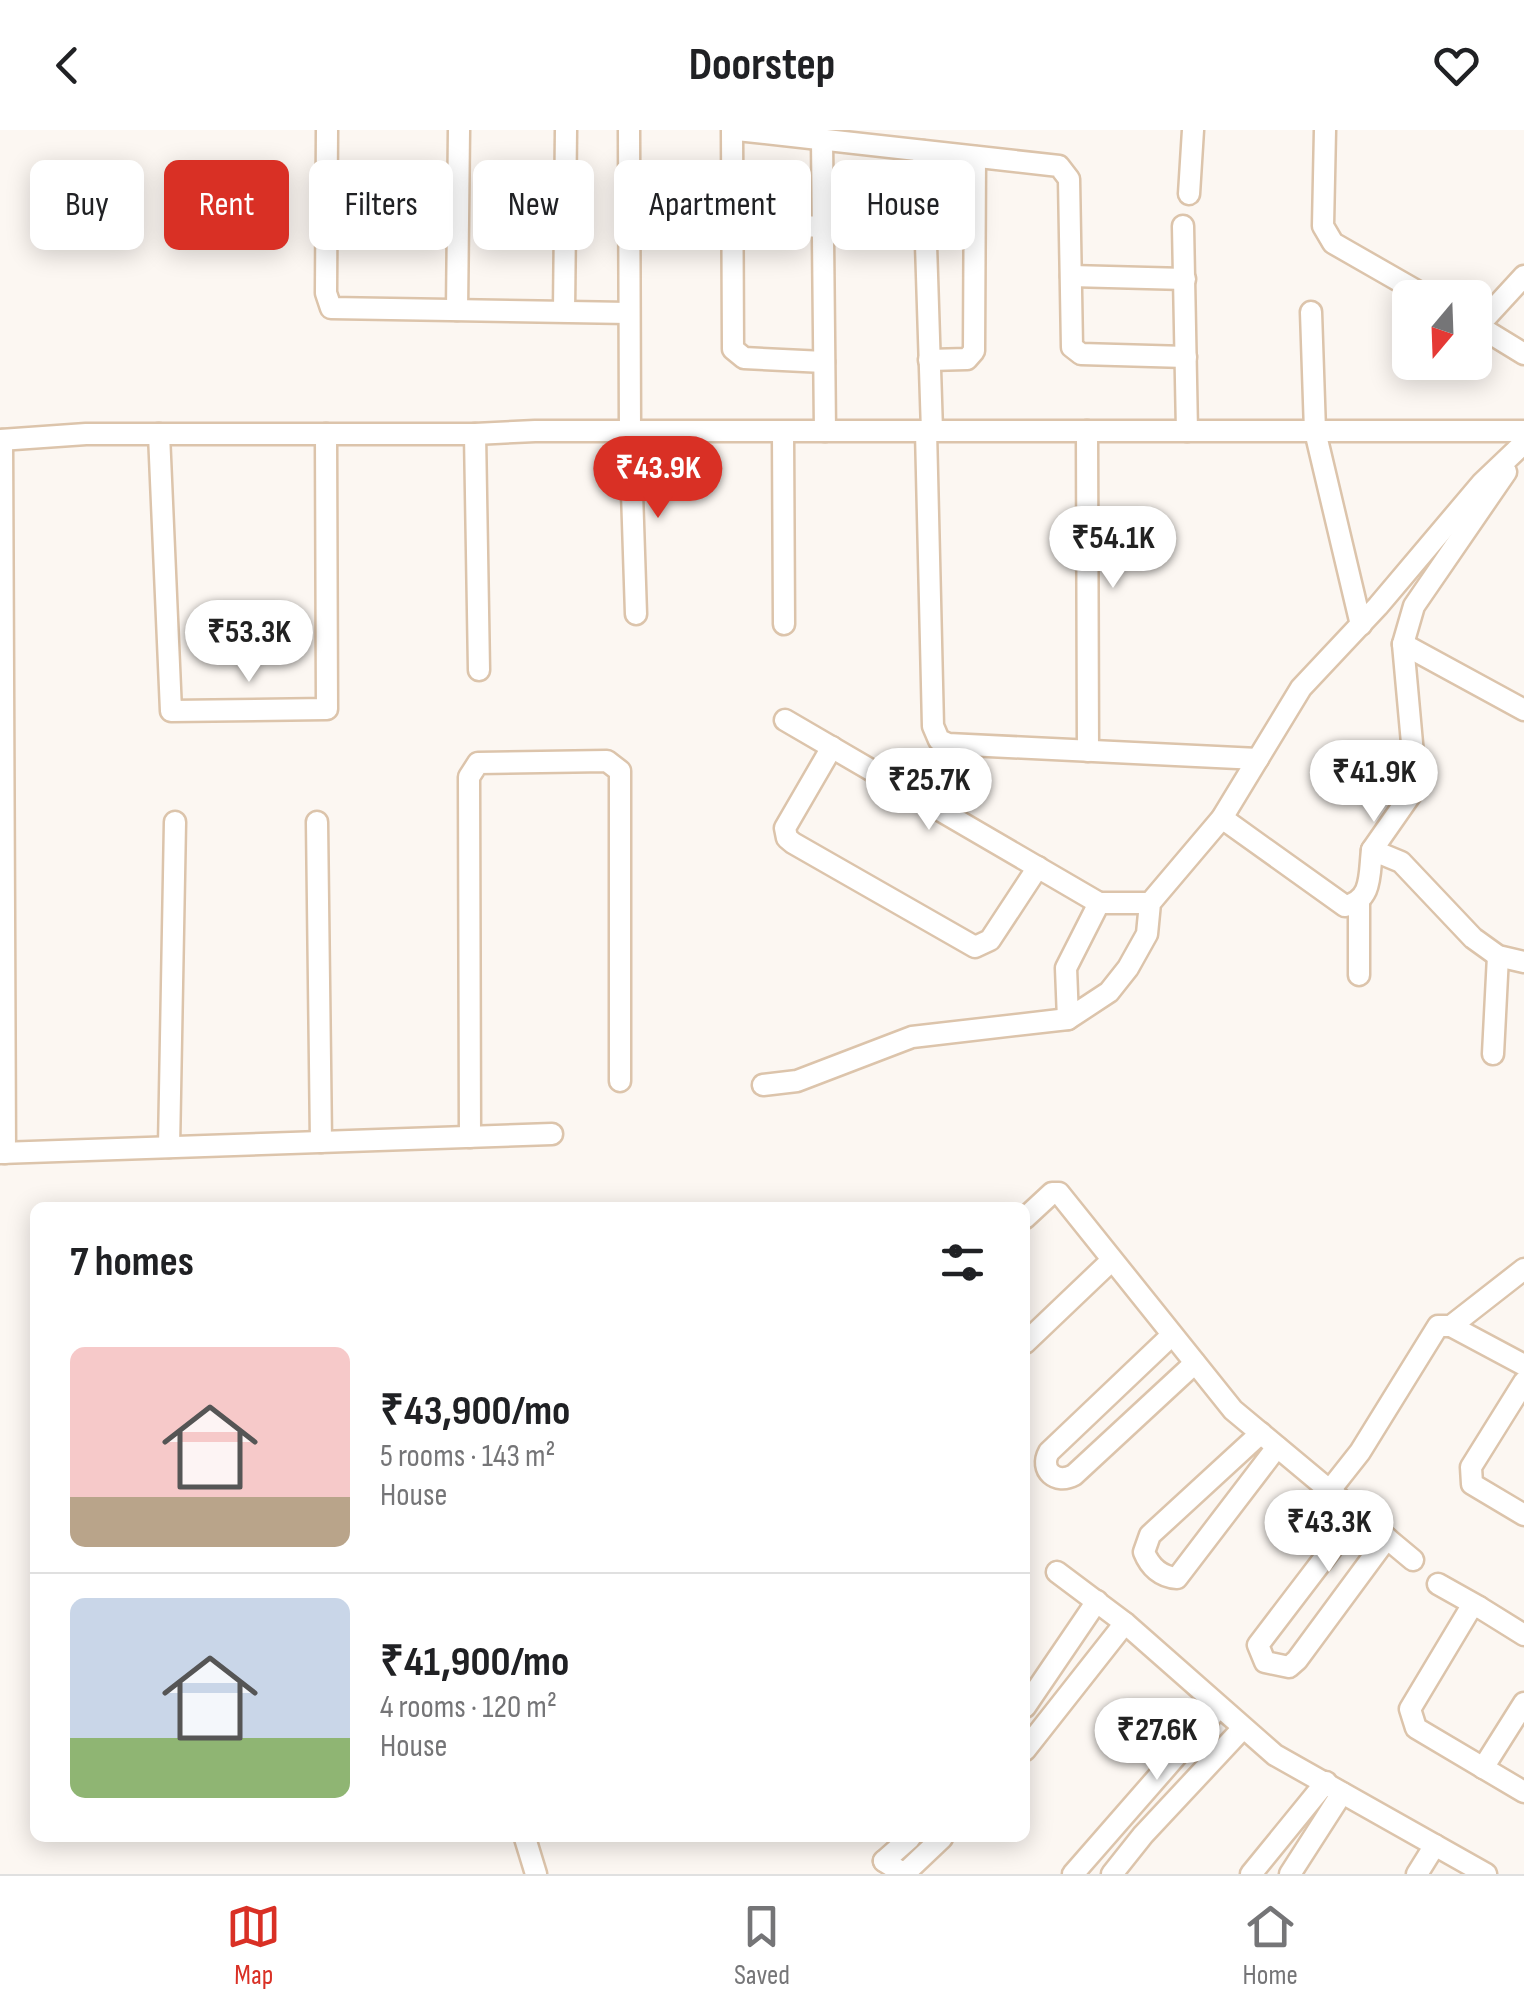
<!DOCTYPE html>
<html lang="en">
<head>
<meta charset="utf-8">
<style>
  :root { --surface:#fff; --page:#f2f2f2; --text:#202124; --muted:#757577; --line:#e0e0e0; --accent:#d93025 }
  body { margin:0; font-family:"Sofia Sans Condensed",sans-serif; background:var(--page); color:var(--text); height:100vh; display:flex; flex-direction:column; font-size:38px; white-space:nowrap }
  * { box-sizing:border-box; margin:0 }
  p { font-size:32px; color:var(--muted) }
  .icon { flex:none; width:55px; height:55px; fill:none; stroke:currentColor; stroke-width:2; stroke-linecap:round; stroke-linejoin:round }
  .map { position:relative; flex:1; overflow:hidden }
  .sheet { position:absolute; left:30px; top:1072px; width:1000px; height:640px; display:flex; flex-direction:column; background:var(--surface); border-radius:15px; box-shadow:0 5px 25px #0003 }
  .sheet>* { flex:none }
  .guide { position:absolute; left:30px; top:30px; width:1000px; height:90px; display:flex; gap:20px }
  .needle { width:65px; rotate:199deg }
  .tools { position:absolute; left:1392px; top:150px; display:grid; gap:20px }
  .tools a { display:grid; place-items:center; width:100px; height:100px; border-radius:15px; background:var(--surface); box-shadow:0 5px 25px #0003; font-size:50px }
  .price { position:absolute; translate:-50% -85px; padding:0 22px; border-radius:35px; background:#fff; color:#222; font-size:32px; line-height:65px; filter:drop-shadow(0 2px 5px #0008) }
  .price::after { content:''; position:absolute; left:50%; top:60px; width:30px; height:22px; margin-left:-15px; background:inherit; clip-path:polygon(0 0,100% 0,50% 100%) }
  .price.current { background:var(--accent); color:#fff }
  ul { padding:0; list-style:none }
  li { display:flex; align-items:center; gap:30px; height:250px; padding:0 40px }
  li+li { border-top:2px solid var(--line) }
  li span { display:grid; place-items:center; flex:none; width:280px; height:200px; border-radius:15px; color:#555 }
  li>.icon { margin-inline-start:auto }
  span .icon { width:120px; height:120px; fill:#fffc; stroke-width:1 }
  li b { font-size:42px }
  h2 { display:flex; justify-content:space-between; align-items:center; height:120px; padding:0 40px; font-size:42px }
  .tag { padding:0 35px; border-radius:15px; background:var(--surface); box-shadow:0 5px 25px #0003; font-size:35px; line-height:90px }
  .tag.current { background:var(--accent); color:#fff }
  header { display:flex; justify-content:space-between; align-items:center; height:130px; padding:0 40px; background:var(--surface); font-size:45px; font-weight:700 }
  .tab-bar { display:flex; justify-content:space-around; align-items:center; height:140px; border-top:2px solid var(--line); background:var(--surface); font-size:28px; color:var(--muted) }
  .tab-bar a { display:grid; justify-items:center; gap:5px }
  .tab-bar .current { color:var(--accent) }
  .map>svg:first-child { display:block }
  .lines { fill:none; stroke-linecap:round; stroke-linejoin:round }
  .minor-casing { stroke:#dcc4ab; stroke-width:25 }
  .minor { stroke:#fff; stroke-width:20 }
</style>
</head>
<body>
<header><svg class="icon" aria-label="back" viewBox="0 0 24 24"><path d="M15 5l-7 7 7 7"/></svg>Doorstep<svg class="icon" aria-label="heart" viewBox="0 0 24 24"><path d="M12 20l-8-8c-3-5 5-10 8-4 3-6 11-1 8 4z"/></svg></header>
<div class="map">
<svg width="1524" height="1744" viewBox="0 0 1524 1744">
  <rect width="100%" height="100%" fill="#fcf7f2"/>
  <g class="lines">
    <defs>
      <g id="minor">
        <polyline points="327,0 326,163 331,178 629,183"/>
        <polyline points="629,0 630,301 636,484"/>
        <polyline points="732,0 733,219 744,228 824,232"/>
        <polyline points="737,0 1059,36 1069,49 1072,217 1081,224 1186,227"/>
        <polyline points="1325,0 1323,96 1333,113 1429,168"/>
        <polyline points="822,10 825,301"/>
        <polyline points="923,21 932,301"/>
        <polyline points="1189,64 1193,0"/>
        <polyline points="732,93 823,97"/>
        <polyline points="1183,96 1187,301"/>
        <polyline points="1071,146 1185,149"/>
        <polyline points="457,180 459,0"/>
        <polyline points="564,181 566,0"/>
        <polyline points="1311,182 1315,301 1361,495"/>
        <polyline points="1475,194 1524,224"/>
        <polyline points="1478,196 1524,146"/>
        <polyline points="929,230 967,229 974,221 975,27"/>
        <polyline points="926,301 933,596 939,610 948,614 1258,629"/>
        <polyline points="1087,301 1088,621"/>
        <polyline points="783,303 784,494"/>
        <polyline points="159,304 171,581 327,579 326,304"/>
        <polyline points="475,304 479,540"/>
        <polyline points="0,310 86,304 475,304 535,301 1524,301"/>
        <polyline points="2,310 5,1023"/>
        <polyline points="1403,514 1524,580"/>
        <polyline points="785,590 1099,773"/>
        <polyline points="832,617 785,698 787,708 793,713 975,817 990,810 1038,737"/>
        <path d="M1222,688L1345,776C1373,770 1369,744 1372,720L1401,732L1473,808L1498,826L1524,832"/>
        <polyline points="317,692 321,1012"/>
        <polyline points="1372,720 1416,657 1403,514 1414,476 1506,342"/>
        <polyline points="1150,773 1099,773 1066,838 1068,889 1109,862 1128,838 1147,804 1150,773 1222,688 1301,558 1378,476 1482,353 1524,313"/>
        <polyline points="1359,845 1359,773"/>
        <polyline points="1493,924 1498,826"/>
        <polyline points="763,955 797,951 912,907 1068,889"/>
        <polyline points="470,1007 469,647 478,633 607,631 620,641 620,951"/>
        <polyline points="169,1017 175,692"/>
        <polyline points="0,1023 552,1004"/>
        <polyline points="1025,1088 1052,1063 1059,1063 1233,1280 1413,1430"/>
        <polyline points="1451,1196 1524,1235"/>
        <path d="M1172,1205L1049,1322C1039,1340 1056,1355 1074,1345L1195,1233"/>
        <polyline points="1025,1213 1111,1131"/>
        <polyline points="1524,1252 1471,1337 1472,1354 1524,1385"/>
        <path d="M1261,1303L1150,1405L1144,1422C1150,1437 1161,1447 1177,1448L1277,1317"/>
        <polyline points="1330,1360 1360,1322 1438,1196 1451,1196 1524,1139"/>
        <polyline points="1358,1384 1258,1515 1265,1532 1289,1537 1297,1530 1387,1408"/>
        <polyline points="1057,1442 1125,1493 1275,1625 1486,1744"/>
        <polyline points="1438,1454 1479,1477"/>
        <polyline points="1524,1505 1479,1477 1470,1479 1410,1579 1416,1598 1524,1662"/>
        <polyline points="1025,1577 1097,1471"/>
        <polyline points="1025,1620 1125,1493"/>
        <polyline points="1483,1638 1524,1573"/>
        <polyline points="525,1708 536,1744"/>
        <polyline points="884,1731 904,1744 942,1708"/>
        <polyline points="884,1731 910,1708"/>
        <polyline points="1073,1744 1219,1577"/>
        <polyline points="1112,1744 1143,1705 1243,1598"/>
        <polyline points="1251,1744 1326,1652"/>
        <polyline points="1290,1744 1342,1663"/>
        <polyline points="1417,1744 1435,1715"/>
      </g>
    </defs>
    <use href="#minor" class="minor-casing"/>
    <use href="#minor" class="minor"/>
  </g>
</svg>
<div class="tools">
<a><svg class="needle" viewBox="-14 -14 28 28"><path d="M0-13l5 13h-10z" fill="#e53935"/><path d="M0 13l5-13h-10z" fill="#757577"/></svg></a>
</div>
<b class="price current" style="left:658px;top:391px">₹43.9K</b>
<b class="price" style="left:1113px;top:461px">₹54.1K</b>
<b class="price" style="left:249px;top:555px">₹53.3K</b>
<b class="price" style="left:1374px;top:695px">₹41.9K</b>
<b class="price" style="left:929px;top:703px">₹25.7K</b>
<b class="price" style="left:1329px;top:1445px">₹43.3K</b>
<b class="price" style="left:1157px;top:1653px">₹27.6K</b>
<div class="guide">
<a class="tag">Buy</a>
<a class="tag current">Rent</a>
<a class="tag">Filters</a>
<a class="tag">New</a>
<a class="tag">Apartment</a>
<a class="tag">House</a>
</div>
<section class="sheet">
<h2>7 homes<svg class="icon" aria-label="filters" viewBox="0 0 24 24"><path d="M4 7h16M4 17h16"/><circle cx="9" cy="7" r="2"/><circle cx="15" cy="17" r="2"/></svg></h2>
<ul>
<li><span style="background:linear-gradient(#f6c9c9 75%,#b9a48a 0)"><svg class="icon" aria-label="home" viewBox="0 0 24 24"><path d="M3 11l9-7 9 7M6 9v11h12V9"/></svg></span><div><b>₹43,900/mo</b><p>5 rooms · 143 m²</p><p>House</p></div></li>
<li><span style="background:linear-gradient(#c9d6e8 70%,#8fb573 0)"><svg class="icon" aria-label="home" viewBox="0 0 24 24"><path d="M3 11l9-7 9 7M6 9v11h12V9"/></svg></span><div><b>₹41,900/mo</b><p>4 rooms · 120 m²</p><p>House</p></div></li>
</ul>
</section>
</div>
<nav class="tab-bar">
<a class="current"><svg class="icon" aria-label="map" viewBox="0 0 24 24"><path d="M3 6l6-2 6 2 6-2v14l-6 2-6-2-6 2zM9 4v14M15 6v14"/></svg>Map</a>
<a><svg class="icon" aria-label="saved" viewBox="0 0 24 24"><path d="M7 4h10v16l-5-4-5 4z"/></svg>Saved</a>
<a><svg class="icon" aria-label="home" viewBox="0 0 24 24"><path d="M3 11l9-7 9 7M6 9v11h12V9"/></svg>Home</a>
</nav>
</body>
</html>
